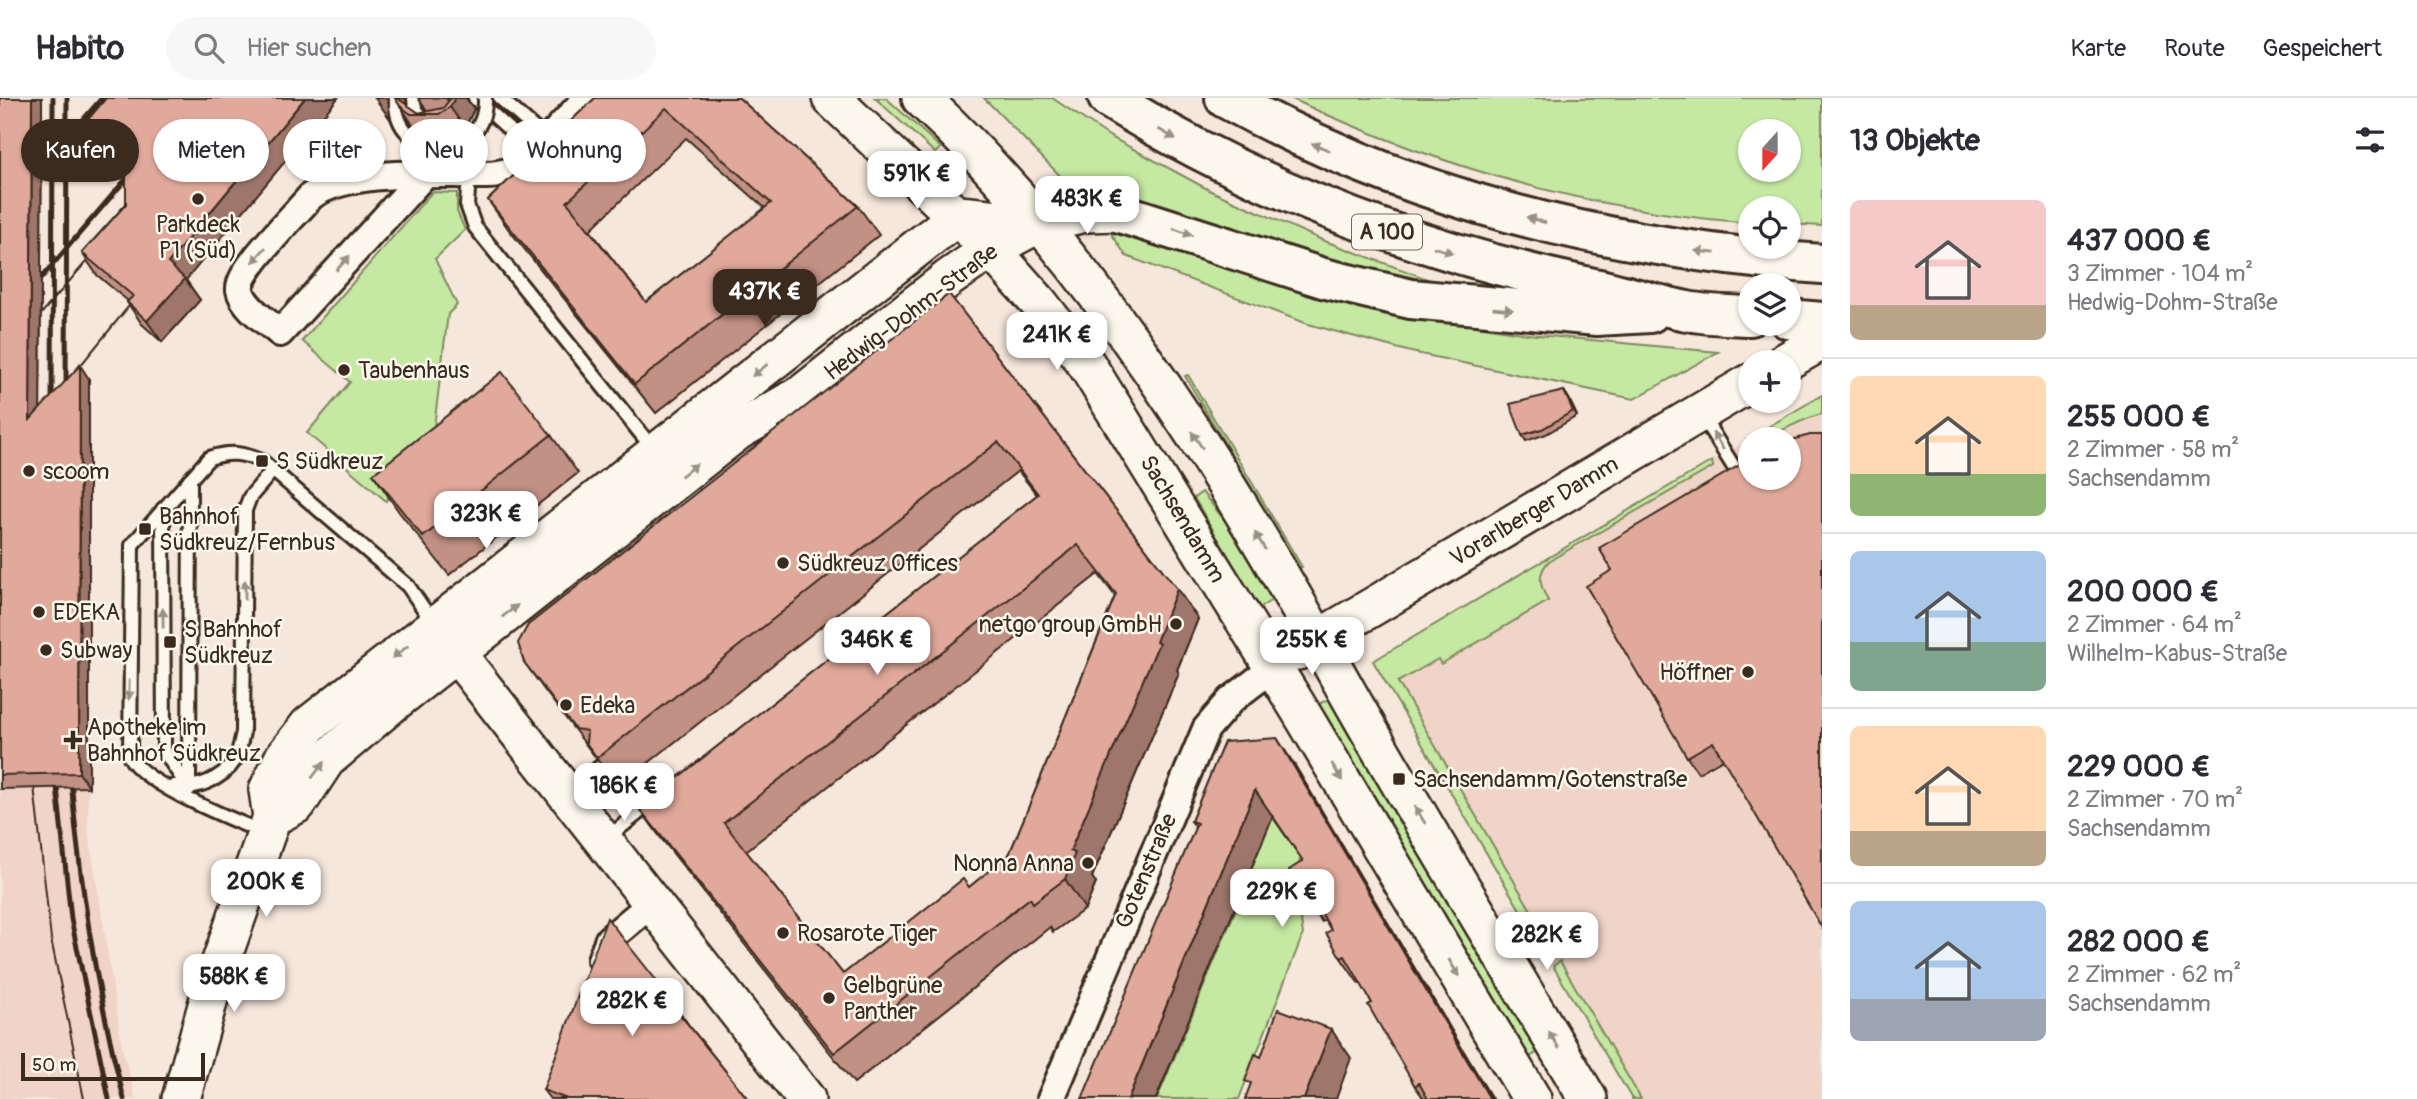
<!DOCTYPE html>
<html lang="de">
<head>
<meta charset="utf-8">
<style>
  :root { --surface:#fff; --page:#f7f7f7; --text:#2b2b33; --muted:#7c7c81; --line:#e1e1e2; --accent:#3b2a1e }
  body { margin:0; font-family:Pangolin,sans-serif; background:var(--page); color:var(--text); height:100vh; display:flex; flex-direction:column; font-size:26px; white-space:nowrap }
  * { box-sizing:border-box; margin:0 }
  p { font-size:23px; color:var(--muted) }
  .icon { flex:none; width:38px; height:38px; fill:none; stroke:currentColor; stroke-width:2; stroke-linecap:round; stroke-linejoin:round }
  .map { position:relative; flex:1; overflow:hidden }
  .side { display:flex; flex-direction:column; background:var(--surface); width:595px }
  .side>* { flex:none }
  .hud { position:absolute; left:21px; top:21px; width:665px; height:63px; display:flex; gap:14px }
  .needle { width:46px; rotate:201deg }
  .controls { position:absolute; left:1738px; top:21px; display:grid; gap:14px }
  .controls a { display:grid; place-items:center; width:63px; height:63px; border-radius:50%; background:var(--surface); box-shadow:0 2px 5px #0004; font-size:35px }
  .scale { position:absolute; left:21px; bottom:18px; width:184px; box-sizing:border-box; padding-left:7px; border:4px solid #3b2a1e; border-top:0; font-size:19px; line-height:24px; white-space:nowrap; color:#3b2a1e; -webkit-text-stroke:5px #fbf7ec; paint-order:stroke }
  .price { position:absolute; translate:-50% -60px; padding:0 16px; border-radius:14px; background:#fff; color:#222; font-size:23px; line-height:46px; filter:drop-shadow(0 2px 4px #0008) }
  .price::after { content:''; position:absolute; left:50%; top:42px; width:21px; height:16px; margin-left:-10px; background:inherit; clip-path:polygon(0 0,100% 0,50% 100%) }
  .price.selected { background:var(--accent); color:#fff }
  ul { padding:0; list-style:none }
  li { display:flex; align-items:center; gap:21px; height:175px; padding:0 28px }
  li+li { border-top:2px solid var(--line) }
  li span { display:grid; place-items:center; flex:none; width:196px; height:140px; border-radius:10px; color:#555 }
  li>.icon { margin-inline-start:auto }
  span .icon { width:84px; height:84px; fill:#fffc; stroke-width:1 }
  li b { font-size:30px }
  h2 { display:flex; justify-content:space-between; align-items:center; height:84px; padding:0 28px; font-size:30px }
  .pill { padding:0 24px; border-radius:32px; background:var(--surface); box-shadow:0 2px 5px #0004; font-size:24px; line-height:63px }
  .pill.selected { background:var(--accent); color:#fff }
  header { display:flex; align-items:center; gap:42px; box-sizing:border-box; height:98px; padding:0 35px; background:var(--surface); border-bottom:2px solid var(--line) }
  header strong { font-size:33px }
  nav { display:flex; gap:38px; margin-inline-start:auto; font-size:24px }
  .search { width:490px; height:63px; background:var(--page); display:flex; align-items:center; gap:18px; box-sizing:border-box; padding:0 24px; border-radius:38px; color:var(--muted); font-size:26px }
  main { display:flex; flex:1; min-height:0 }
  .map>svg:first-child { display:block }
  .built { fill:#f0d4c8; fill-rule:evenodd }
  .green { fill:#c5e8a2; stroke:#808960; stroke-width:2; fill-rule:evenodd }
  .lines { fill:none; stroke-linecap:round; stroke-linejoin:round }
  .lane-casing { stroke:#3b2a1e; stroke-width:18 }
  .street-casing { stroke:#3b2a1e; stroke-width:32 }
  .secondary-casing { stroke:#3b2a1e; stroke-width:42 }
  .highway-casing { stroke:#3b2a1e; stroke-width:44 }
  .lane { stroke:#fbf7ec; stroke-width:12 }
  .street { stroke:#fbf7ec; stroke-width:26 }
  .secondary { stroke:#fbf7ec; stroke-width:37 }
  .highway { stroke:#fbf7ec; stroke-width:38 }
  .tram { stroke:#3b2a1e; stroke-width:2 }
  .rail { stroke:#3b2a1e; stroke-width:5 }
  .lane-bridge-casing { stroke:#3b2a1e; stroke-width:18; stroke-linecap:butt }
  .lane-bridge { stroke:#fbf7ec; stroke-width:12 }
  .wall { fill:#c29185; stroke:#3b2a1e; stroke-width:2; fill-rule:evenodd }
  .shaded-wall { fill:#9e766c; stroke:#3b2a1e; stroke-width:2 }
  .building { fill:#e1a99b; stroke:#3b2a1e; stroke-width:2; fill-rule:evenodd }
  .oneway { fill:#9b9085 }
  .poi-dot { fill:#3b2a1e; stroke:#fbf7ec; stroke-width:2.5 }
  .labels { text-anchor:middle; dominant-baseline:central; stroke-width:5; stroke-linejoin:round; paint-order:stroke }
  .shield { fill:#fbf7ec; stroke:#75685c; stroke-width:2 }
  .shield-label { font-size:21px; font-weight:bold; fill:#3b2a1e }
  .poi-label { font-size:23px; fill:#3b2a1e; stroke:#fbf7ec; text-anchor:start }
  .street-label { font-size:23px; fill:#3b2a1e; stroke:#fbf7ec }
</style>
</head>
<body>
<header>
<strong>Habito</strong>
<div class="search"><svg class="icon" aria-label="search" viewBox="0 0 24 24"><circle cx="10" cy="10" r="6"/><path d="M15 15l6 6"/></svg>Hier suchen</div>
<nav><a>Karte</a><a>Route</a><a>Gespeichert</a></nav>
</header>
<main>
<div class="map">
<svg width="1822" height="1001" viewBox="0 0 1822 1001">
  <rect width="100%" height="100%" fill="#f6e7dc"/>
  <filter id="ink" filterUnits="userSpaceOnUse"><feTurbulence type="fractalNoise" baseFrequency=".0143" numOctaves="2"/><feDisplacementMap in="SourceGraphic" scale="14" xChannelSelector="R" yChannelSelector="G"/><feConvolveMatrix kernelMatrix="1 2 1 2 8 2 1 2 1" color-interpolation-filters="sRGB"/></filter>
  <g filter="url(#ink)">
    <g class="built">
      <path d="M1822,316V1001H1632L1373,563L1789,318L1803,323ZM1750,341H1788V380H1750Z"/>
      <polygon points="89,527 88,729 123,953 136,1001 0,1001 0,671"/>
    </g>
    <g class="green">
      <polygon points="875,0 886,0 941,50 935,55"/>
      <polygon points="984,0 1052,0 1109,38 1211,93 1322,142 1433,183 1432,186 1272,149 1099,90 1072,90"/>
      <path d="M1290,0H1822V128L1789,126L1788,110H1750V124H1740C1583,111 1433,67 1290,0ZM1750,33H1788V72H1750Z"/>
      <polygon points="432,94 457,95 457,113 465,132 435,161 457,207 448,216 433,337 386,403 307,335 350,284 302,243"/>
      <polygon points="1119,132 1296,191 1411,218 1528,236 1718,254 1634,301 1411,254 1308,226 1126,158 1111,135"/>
      <polygon points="1188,277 1302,469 1299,470 1185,278"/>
      <path d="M1822,297V316C1798,321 1774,341 1750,341L1747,346L1746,342Z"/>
      <path d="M1712,363L1713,369L1549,463C1536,477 1540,487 1548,503L1441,566L1438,561L1398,584L1550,845L1542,849L1373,563Z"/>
      <polygon points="1202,394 1251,455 1277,499 1259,510 1194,400"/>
      <polygon points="1332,599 1541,952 1530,959 1319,606"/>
      <polygon points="1268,711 1300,758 1298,803 1303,836 1239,1001 1157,1001 1246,787 1254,763 1249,761"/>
      <polygon points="1560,863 1641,1001 1632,1001 1553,868"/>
    </g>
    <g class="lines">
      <defs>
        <g id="lane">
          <polyline points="414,0 415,11 427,24"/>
          <polyline points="475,0 534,54"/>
          <polyline points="500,0 546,41"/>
          <polyline points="469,77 467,107 475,129 654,352"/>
          <polyline points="1702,318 1735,371"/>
          <polyline points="163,411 164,653 189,691"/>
          <path d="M174,688C195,692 222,682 235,662C239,655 241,643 243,634L245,412L250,399L273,372"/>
          <polyline points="189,691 190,381"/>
          <polyline points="569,695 601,668"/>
          <path d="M262,734C232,721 144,687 130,659L132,447L209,360C230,353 242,355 262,363L408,488L434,526"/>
          <polyline points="606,741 652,704"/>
        </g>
        <g id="street">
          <path d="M425,76L280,235C268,224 244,210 240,192C237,173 297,115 311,98C343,74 417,76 456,76C473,77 494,79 510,73C530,65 569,18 587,0"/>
          <polyline points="601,862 609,841 651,806"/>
          <polyline points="1051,1001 1206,631 1231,602 1274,569"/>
        </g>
        <g id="secondary">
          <polyline points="831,0 991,151 1039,205 1087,267 1302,616 1532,1001"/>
          <path d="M921,0C1097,163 1224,375 1341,583C1420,724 1506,862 1588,1001"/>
          <polyline points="1785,264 1822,243"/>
          <polyline points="442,537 806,1001"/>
          <polyline points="1298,553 1750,285"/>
          <polyline points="272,719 297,706 326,662 393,605 738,333 802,296 949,180 991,151 1040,125 1086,115 1117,114"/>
          <polyline points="181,1001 213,886 272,719 268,692 284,659 309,627 959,117 1040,125"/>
        </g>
        <g id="highway">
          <path d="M1108,0C1258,93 1422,154 1594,190C1625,196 1655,207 1687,213C1707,217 1729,217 1750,218"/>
          <path d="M1225,0C1412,103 1610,151 1822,166"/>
          <polyline points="1117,114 1323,180 1411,201 1597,218 1650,215"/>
          <polyline points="1788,221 1822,224"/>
        </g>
      </defs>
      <use href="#lane" class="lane-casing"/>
      <use href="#street" class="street-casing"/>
      <use href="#secondary" class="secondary-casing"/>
      <use href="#highway" class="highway-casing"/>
      <use href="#lane" class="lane"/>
      <use href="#street" class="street"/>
      <use href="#secondary" class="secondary"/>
      <use href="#highway" class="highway"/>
      <g class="tram">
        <polyline points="28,231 99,149"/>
        <polyline points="67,284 142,192"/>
        <polyline points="32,670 51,841 84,1001"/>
      </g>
      <g class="rail">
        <polyline points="64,44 102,0"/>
        <polyline points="0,228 139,66"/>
        <polyline points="66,302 67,0"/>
        <polyline points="52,316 53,0"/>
        <polyline points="55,670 71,821 109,1001"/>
        <path d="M70,670C79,782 96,892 124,1001"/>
      </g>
      <defs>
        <path id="lane-bridge" d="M396,0C392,63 487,66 485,0"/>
      </defs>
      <use href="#lane-bridge" class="lane-bridge-casing"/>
      <use href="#lane-bridge" class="lane-bridge"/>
    </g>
    <g class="wall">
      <polygon points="0,0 42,0 40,311 89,281 89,689 0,691"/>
      <polygon points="106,0 186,182 200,202 162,244 142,226 127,204 128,203 97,177 82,155 126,106 126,78 95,53 80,31"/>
      <polygon points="395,0 406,3 407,7 419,15 427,13 418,0 466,0 474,11 465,30 454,37 426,37 415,30"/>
      <path d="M595,0H739L858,108L879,137L656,315L509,132L488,102ZM686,40L765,110L646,204L590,132Z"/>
      <path d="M949,196L1177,491L1198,521L1177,572L1179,575L1092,779L1096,785L1085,811L1053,834L1050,829L854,985L660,739L639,710L1037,397L1018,373L618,689L545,593L524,564ZM1098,476L1115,498L1009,757L969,789L843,876L746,753Z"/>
      <polygon points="1564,293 1568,299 1577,318 1546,336 1526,343 1522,337"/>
      <polygon points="551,337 578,375 449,477 399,414 373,376"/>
      <polygon points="1612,472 1723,661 1698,675 1687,659"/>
      <polygon points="1294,666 1492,1001 1424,1001 1415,988 1372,905 1361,885 1359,886 1341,860 1331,832 1325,822 1322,824 1304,799 1303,763 1272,718 1156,1001 1195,728 1191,723"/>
      <polygon points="667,896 688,926 748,1001 550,1001 543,992"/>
    </g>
    <g class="shaded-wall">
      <polygon points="32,0 42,0 40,336 30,322"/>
      <polygon points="305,0 338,0 186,182 200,202 162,244 147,223 168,165"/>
      <polygon points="375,0 388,0 390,21"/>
      <polygon points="397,0 406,0 406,3 409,14"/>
      <polygon points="446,0 466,0 474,11 465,30 450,9 451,8"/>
      <polygon points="80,267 89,281 89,689 79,675"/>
      <polygon points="1564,293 1568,299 1577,318 1573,313"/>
      <polygon points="1177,491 1198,521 1177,572 1179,575 1092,779 1096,785 1085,811 1065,781 1070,753"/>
      <polygon points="1277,640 1294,666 1492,1001 1490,1001"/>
      <polygon points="1255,692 1273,718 1156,1001 1128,1001"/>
      <polygon points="667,896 688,926 666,899"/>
      <polygon points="1331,931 1351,960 1336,1001 1304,1001"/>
    </g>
    <g class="building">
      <polygon points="0,0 32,0 30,322 80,267 79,675 0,677"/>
      <polygon points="106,0 305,0 168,165 185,181 147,223 127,204 133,198 82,155 126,106 126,69 80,31"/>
      <polygon points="395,0 397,0 419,15 443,10 451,0 455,0 450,9 439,16 411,16 400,8"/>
      <path d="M595,0H739L858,108L635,286L488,102ZM666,10L771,105L646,204L567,104Z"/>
      <path d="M949,196L1177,491L1156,544L1159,545L1070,753L1075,755L1065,781L1033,805L1030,800L834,955L639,710L1038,396L998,344L597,660L586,645L587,633L575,631L524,564L518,545L528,527ZM1078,447L1116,496L1009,757L969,789L963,781L843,876L724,725Z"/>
      <polygon points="502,274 551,337 423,439 373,376"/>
      <polygon points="1564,293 1573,313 1542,331 1522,337 1510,306"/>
      <polygon points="1810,337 1822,337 1822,830 1713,644 1687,659 1586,488 1612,472 1599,450 1750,361 1750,380 1788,380 1788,343"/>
      <polygon points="1277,640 1490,1001 1428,1001 1419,985 1415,988 1368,907 1372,905 1345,858 1341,860 1326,835 1331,832 1310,795 1304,799 1289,772 1303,763 1255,692 1128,1001 1082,1001 1197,725 1191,723 1224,644"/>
      <polygon points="607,820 667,896 666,899 748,1001 567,1001 543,992"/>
      <polygon points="1278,911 1331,931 1304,1001 1245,1001 1251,985 1245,983 1255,956 1261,959"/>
    </g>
    <defs><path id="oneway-solid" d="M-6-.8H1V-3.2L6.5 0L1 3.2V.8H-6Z" transform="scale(1.75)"/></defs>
    <g class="oneway">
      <use href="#oneway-solid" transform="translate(1167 36) rotate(30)"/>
      <use href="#oneway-solid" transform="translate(1321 49) rotate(-158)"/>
      <use href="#oneway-solid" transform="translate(1536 122) rotate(-164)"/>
      <use href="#oneway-solid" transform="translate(1183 134) rotate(19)"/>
      <use href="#oneway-solid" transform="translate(1443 152) rotate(16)"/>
      <use href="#oneway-solid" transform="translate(1705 154) rotate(-174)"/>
      <use href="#oneway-solid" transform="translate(259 157) rotate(131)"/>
      <use href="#oneway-solid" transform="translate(343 165) rotate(-48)"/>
      <use href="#oneway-solid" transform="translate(1503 211) rotate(5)"/>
      <use href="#oneway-solid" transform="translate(760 272) rotate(142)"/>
      <use href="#oneway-solid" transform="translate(1197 342) rotate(-123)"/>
      <use href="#oneway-solid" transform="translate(1718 343) rotate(-122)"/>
      <use href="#oneway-solid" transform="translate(689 372) rotate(-38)"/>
      <use href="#oneway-solid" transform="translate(1260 443) rotate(-121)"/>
      <use href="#oneway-solid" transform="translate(245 492) rotate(-90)"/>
      <use href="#oneway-solid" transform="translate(510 513) rotate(-38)"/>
      <use href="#oneway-solid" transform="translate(163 520) rotate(-91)"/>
      <use href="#oneway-solid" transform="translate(400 554) rotate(143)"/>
      <use href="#oneway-solid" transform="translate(129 592) rotate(91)"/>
      <use href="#oneway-solid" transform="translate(318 672) rotate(-52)"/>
      <use href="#oneway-solid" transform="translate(1337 674) rotate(59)"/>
      <use href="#oneway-solid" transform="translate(1420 717) rotate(-121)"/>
      <use href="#oneway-solid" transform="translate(1454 870) rotate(59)"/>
      <use href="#oneway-solid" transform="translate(1554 942) rotate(-121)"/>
    </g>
  </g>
  <g class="poi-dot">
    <circle cx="198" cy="101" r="7"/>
    <circle cx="344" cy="272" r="7"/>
    <rect x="255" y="356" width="14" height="14" rx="3.5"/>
    <circle cx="29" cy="373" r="7"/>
    <rect x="138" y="424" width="14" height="14" rx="3.5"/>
    <circle cx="783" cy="465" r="7"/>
    <circle cx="39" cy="514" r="7"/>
    <circle cx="1176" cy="526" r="7"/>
    <rect x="163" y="537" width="14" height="14" rx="3.5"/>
    <circle cx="46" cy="552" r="7"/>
    <circle cx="1748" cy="574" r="7"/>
    <circle cx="566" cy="607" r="7"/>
    <path d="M69.5 631.5h7v7h7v7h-7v7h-7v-7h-7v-7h7z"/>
    <rect x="1392" y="674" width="14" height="14" rx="3.5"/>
    <circle cx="1088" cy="765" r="7"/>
    <circle cx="783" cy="835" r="7"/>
    <circle cx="829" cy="900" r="7"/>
  </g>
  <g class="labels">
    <rect class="shield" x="1352" y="116.5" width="70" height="35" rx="5"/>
    <g class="shield-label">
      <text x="1387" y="134">A 100</text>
    </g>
    <g class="poi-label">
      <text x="198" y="126" text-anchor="middle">Parkdeck<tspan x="198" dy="26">P1 (Süd)</tspan></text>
      <text x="358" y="272">Taubenhaus</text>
      <text x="276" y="363">S Südkreuz</text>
      <text x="43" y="373">scoom</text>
      <text x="159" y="418">Bahnhof<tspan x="159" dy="26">Südkreuz/Fernbus</tspan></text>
      <text x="797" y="465">Südkreuz Offices</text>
      <text x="53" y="514">EDEKA</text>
      <text x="1162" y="526" text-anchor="end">netgo group GmbH</text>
      <text x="184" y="531">S Bahnhof<tspan x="184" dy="26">Südkreuz</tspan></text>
      <text x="60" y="552">Subway</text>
      <text x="1734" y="574" text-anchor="end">Höffner</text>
      <text x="580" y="607">Edeka</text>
      <text x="87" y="629">Apotheke im<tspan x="87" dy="26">Bahnhof Südkreuz</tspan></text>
      <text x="1413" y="681">Sachsendamm/Gotenstraße</text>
      <text x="1074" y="765" text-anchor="end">Nonna Anna</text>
      <text x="797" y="835">Rosarote Tiger</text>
      <text x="843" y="887">Gelbgrüne<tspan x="843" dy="26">Panther</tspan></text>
    </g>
    <g class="street-label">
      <text transform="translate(911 214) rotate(-37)">Hedwig-Dohm-Straße</text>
      <text transform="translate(1534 413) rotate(-31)">Vorarlberger Damm</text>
      <text transform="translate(1183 421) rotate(59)">Sachsendamm</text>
      <text transform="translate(1146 773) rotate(-67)">Gotenstraße</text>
    </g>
  </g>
</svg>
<div class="controls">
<a><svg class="needle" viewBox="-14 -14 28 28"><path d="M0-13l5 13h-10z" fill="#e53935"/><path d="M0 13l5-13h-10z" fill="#7c7c81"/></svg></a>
<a><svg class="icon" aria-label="locate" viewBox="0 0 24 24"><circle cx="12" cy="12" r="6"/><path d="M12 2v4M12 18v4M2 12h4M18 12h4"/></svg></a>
<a><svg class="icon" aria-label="layers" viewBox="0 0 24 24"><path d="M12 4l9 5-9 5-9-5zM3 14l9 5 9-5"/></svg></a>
<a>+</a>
<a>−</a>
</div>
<div class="scale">50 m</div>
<b class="price" style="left:917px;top:113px">591K €</b>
<b class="price" style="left:1087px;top:138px">483K €</b>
<b class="price selected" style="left:765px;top:231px">437K €</b>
<b class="price" style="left:1057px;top:274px">241K €</b>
<b class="price" style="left:486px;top:453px">323K €</b>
<b class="price" style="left:877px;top:579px">346K €</b>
<b class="price" style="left:1312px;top:579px">255K €</b>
<b class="price" style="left:624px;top:725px">186K €</b>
<b class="price" style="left:266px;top:821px">200K €</b>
<b class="price" style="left:1282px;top:831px">229K €</b>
<b class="price" style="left:1547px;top:874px">282K €</b>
<b class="price" style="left:234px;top:916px">588K €</b>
<b class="price" style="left:632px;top:940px">282K €</b>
<div class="hud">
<a class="pill selected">Kaufen</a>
<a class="pill">Mieten</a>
<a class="pill">Filter</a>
<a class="pill">Neu</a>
<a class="pill">Wohnung</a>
</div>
</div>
<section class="side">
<h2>13 Objekte<svg class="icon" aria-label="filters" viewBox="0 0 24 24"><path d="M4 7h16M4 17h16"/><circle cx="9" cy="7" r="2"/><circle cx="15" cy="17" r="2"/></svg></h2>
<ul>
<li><span style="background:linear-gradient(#f6c9c9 75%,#b9a48a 0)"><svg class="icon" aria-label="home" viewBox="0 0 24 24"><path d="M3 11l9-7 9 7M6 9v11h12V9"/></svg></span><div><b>437 000 €</b><p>3 Zimmer · 104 m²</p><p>Hedwig-Dohm-Straße</p></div></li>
<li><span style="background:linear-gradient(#ffd9b3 70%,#8fb573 0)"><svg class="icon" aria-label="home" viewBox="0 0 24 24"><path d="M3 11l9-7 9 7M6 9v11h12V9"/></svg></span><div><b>255 000 €</b><p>2 Zimmer · 58 m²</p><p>Sachsendamm</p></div></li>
<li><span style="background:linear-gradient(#a9c7e8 65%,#7fa58c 0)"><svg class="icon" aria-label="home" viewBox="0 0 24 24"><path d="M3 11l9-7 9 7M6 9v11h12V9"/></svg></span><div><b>200 000 €</b><p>2 Zimmer · 64 m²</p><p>Wilhelm-Kabus-Straße</p></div></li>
<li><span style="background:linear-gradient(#ffd9b3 75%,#b9a48a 0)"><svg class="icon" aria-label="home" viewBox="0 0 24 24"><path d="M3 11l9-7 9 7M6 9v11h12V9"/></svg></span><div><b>229 000 €</b><p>2 Zimmer · 70 m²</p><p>Sachsendamm</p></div></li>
<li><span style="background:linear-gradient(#a9c7e8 70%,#9aa5b1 0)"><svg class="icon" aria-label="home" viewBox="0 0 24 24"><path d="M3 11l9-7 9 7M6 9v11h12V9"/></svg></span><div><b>282 000 €</b><p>2 Zimmer · 62 m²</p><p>Sachsendamm</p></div></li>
</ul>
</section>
</main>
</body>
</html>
